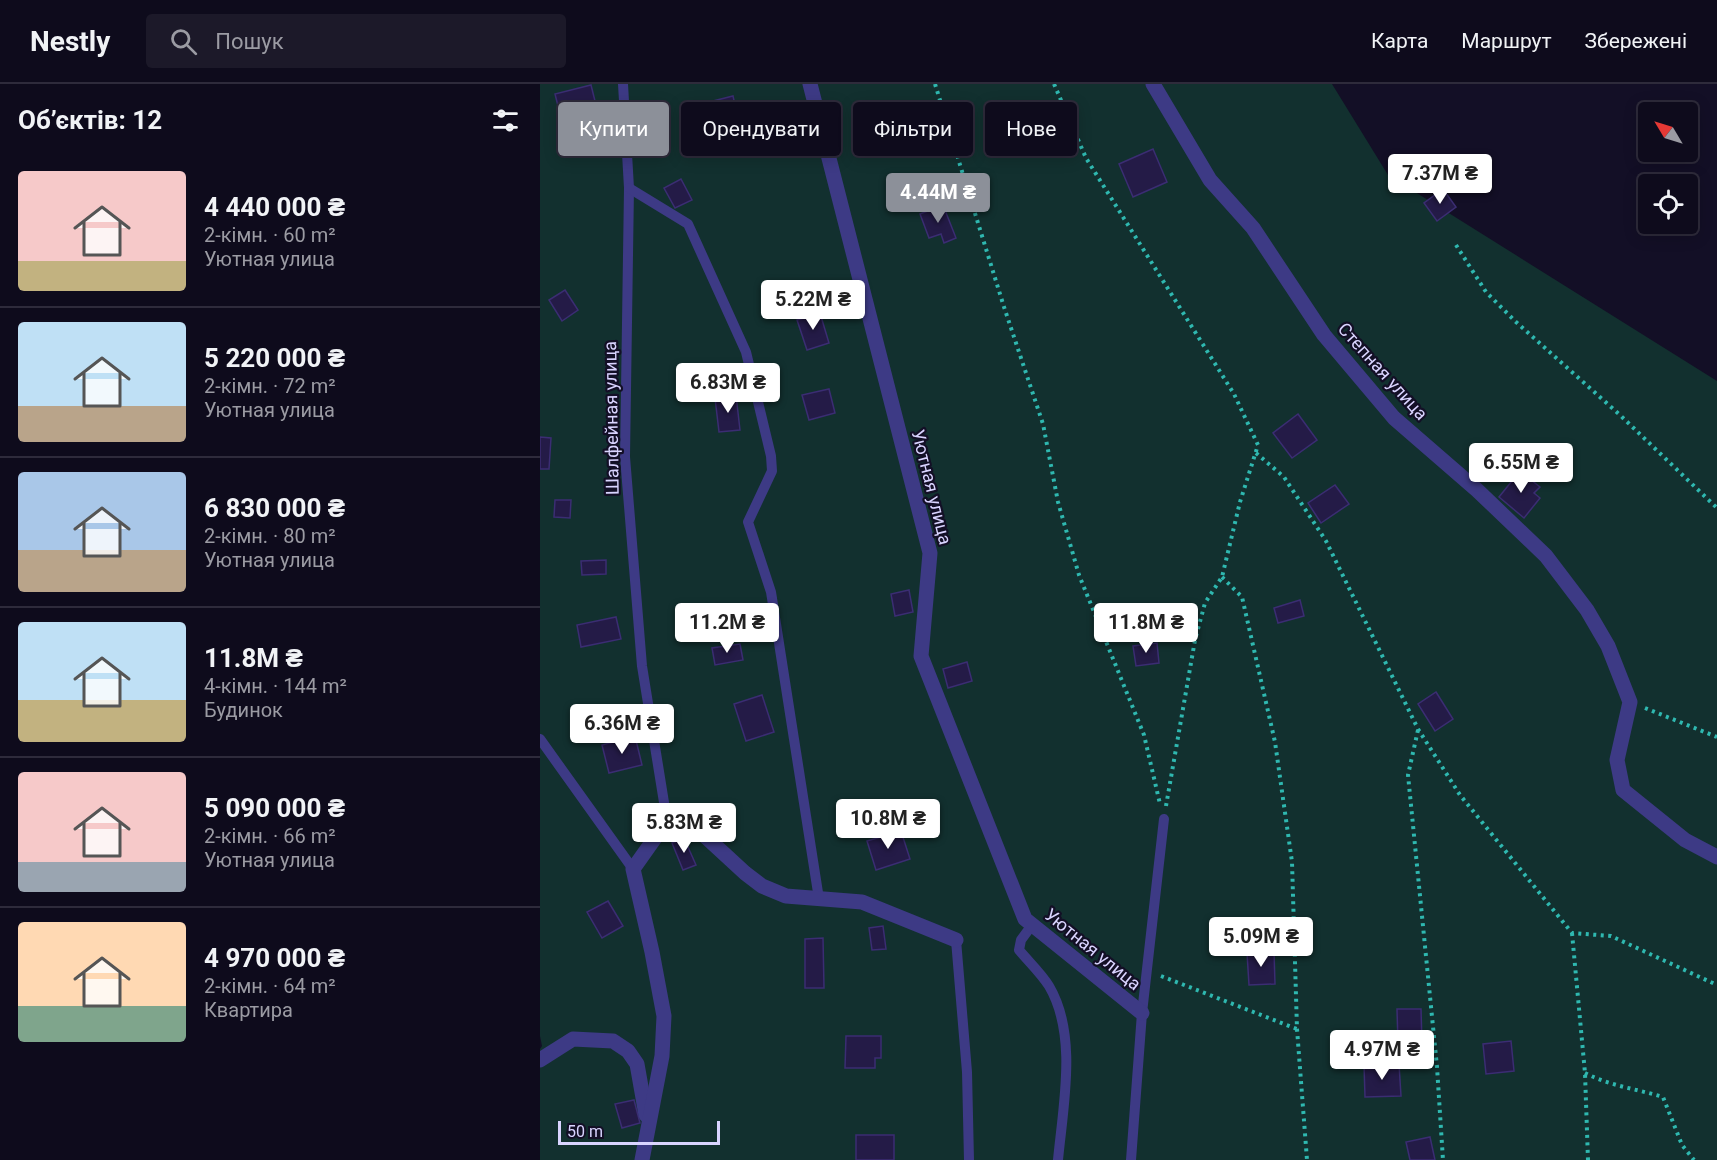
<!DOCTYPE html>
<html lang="uk">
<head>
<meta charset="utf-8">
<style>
  :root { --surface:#0e0b1c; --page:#1c1929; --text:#f1f3f6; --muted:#9b9ba3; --line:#2e2b3b; --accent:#8c9099 }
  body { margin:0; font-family:Roboto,sans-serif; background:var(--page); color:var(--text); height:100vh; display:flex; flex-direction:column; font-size:22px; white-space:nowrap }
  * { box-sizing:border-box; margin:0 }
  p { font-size:20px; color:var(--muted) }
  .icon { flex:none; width:33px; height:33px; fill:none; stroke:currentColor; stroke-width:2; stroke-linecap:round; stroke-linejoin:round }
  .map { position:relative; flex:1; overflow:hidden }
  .drawer { display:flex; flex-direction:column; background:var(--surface); width:540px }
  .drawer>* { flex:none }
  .guide { position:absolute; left:18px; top:18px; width:570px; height:54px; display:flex; gap:12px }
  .needle { width:39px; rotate:308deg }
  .controls { position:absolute; left:1098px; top:18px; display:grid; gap:12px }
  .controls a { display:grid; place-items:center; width:60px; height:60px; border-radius:6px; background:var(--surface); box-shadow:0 3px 15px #0003,0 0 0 2px var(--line); font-size:30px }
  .scale { position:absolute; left:18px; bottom:15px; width:162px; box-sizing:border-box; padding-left:6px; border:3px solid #d9d4ff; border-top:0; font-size:16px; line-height:21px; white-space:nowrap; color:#d9d4ff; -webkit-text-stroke:4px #130f26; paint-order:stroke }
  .price { position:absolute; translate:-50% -51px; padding:0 14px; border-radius:6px; background:#fff; color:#222; font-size:20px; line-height:39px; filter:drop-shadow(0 2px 3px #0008) }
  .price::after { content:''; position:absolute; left:50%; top:36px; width:18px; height:14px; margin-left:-9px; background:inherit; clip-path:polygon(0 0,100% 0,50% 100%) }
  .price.selected { background:var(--accent); color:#fff }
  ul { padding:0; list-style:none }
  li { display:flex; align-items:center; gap:18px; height:150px; padding:0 18px }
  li+li { border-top:2px solid var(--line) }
  li span { display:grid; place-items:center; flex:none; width:168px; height:120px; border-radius:6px; color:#555 }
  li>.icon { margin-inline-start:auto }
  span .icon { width:72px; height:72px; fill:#fffc; stroke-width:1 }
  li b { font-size:26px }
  h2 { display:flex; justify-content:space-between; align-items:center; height:72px; padding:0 18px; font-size:26px }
  .tag { padding:0 21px; border-radius:6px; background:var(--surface); box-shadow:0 3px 15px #0003,0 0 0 2px var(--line); font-size:21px; line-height:54px }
  .tag.selected { background:var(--accent); color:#fff }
  header { display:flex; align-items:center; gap:36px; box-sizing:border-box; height:84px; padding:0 30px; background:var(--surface); border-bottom:2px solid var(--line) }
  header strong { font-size:28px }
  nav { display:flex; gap:33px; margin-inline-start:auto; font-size:21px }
  .search { width:420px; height:54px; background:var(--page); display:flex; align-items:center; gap:15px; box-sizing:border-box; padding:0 21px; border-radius:6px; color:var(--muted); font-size:22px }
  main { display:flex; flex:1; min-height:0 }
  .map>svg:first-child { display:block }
  .green { fill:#12302f }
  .building { fill:#241b47; stroke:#3b2d73; stroke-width:1.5 }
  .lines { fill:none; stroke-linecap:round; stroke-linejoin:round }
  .path { stroke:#2fb8b0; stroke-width:4; stroke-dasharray:3 4.5; stroke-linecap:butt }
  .service { stroke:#3d3a85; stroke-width:10 }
  .minor { stroke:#3d3a85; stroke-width:15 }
  .labels { text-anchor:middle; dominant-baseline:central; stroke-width:4.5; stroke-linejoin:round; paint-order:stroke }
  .street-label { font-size:18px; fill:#d9d4ff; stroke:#130f26 }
</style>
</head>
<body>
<header>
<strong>Nestly</strong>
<div class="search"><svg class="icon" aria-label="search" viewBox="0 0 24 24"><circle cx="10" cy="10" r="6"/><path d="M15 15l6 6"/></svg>Пошук</div>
<nav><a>Карта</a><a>Маршрут</a><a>Збережені</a></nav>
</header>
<main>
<section class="drawer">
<h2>Об’єктів: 12<svg class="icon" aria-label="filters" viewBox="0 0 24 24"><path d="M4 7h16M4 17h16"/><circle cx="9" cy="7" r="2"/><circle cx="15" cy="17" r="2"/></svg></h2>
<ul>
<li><span style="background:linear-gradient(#f6c9c9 75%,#c2b280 0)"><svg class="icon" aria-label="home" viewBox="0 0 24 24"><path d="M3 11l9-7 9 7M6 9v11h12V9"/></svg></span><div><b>4 440 000 ₴</b><p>2-кімн. · 60 m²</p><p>Уютная улица</p></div></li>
<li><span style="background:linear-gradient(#bfe0f5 70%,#b9a48a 0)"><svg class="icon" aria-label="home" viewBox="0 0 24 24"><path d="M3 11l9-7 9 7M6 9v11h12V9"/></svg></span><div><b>5 220 000 ₴</b><p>2-кімн. · 72 m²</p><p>Уютная улица</p></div></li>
<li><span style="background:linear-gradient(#a9c7e8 65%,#b9a48a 0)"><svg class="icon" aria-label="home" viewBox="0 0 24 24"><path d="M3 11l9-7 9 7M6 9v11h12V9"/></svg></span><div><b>6 830 000 ₴</b><p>2-кімн. · 80 m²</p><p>Уютная улица</p></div></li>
<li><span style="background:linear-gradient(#bfe0f5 65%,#c2b280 0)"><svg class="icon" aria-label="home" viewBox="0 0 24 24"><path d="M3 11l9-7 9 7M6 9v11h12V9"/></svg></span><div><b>11.8M ₴</b><p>4-кімн. · 144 m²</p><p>Будинок</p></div></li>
<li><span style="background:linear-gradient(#f6c9c9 75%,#9aa5b1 0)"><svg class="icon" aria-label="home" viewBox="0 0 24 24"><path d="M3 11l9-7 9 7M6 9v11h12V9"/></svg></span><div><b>5 090 000 ₴</b><p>2-кімн. · 66 m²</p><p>Уютная улица</p></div></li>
<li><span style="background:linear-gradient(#ffd9b3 70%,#7fa58c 0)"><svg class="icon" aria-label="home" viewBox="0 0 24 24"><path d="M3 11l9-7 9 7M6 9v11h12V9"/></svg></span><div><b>4 970 000 ₴</b><p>2-кімн. · 64 m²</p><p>Квартира</p></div></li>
</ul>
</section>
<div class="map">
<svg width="1177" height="1076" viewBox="0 0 1177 1076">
  <rect width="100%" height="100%" fill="#130f26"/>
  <polygon class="green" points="0,0 792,0 848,91 1177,297 1177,1076 0,1076 0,965 2,962 0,952"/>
  <g class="building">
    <polygon points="51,1 56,21 20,30 15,10"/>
    <polygon points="193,12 201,48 158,59 149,23"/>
    <polygon points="613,65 627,98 593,113 579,80"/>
    <polygon points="141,95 152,116 135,124 124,104"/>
    <polygon points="903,105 916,123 897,137 884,119"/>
    <polygon points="403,121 416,154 404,159 401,150 389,154 380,130"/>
    <polygon points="25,206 38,226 22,237 9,216"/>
    <polygon points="280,229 289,259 267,266 257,236"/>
    <polygon points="289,305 295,329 269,336 262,311"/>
    <polygon points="196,311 200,346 179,348 175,314"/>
    <polygon points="758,330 777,356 752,374 733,349"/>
    <polygon points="0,353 11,354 9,385 0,385"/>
    <polygon points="980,387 1000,403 994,409 1000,414 984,434 959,413"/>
    <polygon points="795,401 809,420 781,439 768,419"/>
    <polygon points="15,416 31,416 30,434 14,433"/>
    <polygon points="66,476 66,490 42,491 41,477"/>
    <polygon points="369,506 373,528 355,532 351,510"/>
    <polygon points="760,516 764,532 738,539 734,524"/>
    <polygon points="76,533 81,555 41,563 37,541"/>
    <polygon points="617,559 619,579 596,582 593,562"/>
    <polygon points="200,560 203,576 175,581 172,564"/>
    <polygon points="427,578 432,597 408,604 403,585"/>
    <polygon points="896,608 913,635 895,647 878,620"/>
    <polygon points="222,611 234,648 206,657 194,620"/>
    <polygon points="95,652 102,681 69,689 62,661"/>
    <polygon points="361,747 370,775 336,786 327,757"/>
    <polygon points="144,754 156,781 143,786 132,759"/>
    <polygon points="68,817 83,842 62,854 47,828"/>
    <polygon points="343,842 346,865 332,866 329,844"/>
    <polygon points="283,854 284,904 265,904 265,855"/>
    <polygon points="734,867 735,900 709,901 707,869"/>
    <polygon points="857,925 881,925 882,959 858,960"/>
    <polygon points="306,952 341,952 341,974 335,974 335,984 305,984"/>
    <polygon points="971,957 974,987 946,990 943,960"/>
    <polygon points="859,980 861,1012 825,1013 824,981"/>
    <polygon points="94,1016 100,1039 82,1044 75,1020"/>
    <rect x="316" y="1051" width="38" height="25"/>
    <polygon points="890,1053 895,1076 870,1076 866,1058"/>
  </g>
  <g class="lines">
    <g class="path">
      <polyline points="395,0 464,223 503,340 518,418 539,491 604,651 620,720"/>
      <polyline points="514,0 546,74 694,310 718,361 700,418 682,493 665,519 655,556 626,722"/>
      <polyline points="916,161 946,208 976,238 1081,332 1177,424"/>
      <polyline points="716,369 744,393 786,457 878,645 920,711 1032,849 1071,852 1177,901"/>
      <polyline points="682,493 702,513 735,658 752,778 757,945 767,1076"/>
      <polyline points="1105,624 1177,653"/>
      <polyline points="878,646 868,691 897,983 903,1076"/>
      <polyline points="1032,849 1045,989 1048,1076"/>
      <polyline points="621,892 757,945"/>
      <path d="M1045,989C1070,1002 1097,1005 1123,1013L1142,1061L1154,1076"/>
    </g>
    <g class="service">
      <polyline points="83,0 89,104 85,373 102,582 127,737"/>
      <polyline points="89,104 148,140 206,268 231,372 232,387 208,438 231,508 279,815"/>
      <polyline points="0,655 93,785"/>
      <path d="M492,841L481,856L479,866C489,878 501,889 509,902C538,951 523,1022 518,1076"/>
      <polyline points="416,856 427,988 429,1076"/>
      <polyline points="591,1076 602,929 624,735"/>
    </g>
    <g class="minor">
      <polyline points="270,0 390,469 381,572 485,835 602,929"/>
      <polyline points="613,0 670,96 713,144 784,251 854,334 937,406 1006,472 1047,526 1068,562 1090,618 1077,676 1083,706 1145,756 1177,773"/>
      <polyline points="0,976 33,955 73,957 88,967 97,980 106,1031"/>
      <polyline points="102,1076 122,972 124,932 112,868 93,785 127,737 154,742 205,789 222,802 246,812 322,818 416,856"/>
    </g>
  </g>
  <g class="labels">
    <g class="street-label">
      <text transform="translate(843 287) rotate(48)">Степная улица</text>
      <text transform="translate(71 334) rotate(-91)">Шалфейная улица</text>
      <text transform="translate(392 403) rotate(76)">Уютная улица</text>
      <text transform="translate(553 865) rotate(39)">Уютная улица</text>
    </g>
  </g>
</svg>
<div class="controls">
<a><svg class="needle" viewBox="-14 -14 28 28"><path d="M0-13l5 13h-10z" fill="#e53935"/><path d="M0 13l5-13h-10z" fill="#9b9ba3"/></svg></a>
<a><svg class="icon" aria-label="locate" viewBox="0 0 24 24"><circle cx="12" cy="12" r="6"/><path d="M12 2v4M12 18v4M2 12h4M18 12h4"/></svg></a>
</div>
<div class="scale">50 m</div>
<b class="price" style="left:900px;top:121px">7.37M ₴</b>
<b class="price selected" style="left:398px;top:140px">4.44M ₴</b>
<b class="price" style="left:273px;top:247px">5.22M ₴</b>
<b class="price" style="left:188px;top:330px">6.83M ₴</b>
<b class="price" style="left:981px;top:410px">6.55M ₴</b>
<b class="price" style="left:187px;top:570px">11.2M ₴</b>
<b class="price" style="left:606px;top:570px">11.8M ₴</b>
<b class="price" style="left:82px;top:671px">6.36M ₴</b>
<b class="price" style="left:348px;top:766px">10.8M ₴</b>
<b class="price" style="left:144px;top:770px">5.83M ₴</b>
<b class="price" style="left:721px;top:884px">5.09M ₴</b>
<b class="price" style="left:842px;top:997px">4.97M ₴</b>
<div class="guide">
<a class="tag selected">Купити</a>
<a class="tag">Орендувати</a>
<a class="tag">Фільтри</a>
<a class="tag">Нове</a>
</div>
</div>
</main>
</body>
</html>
